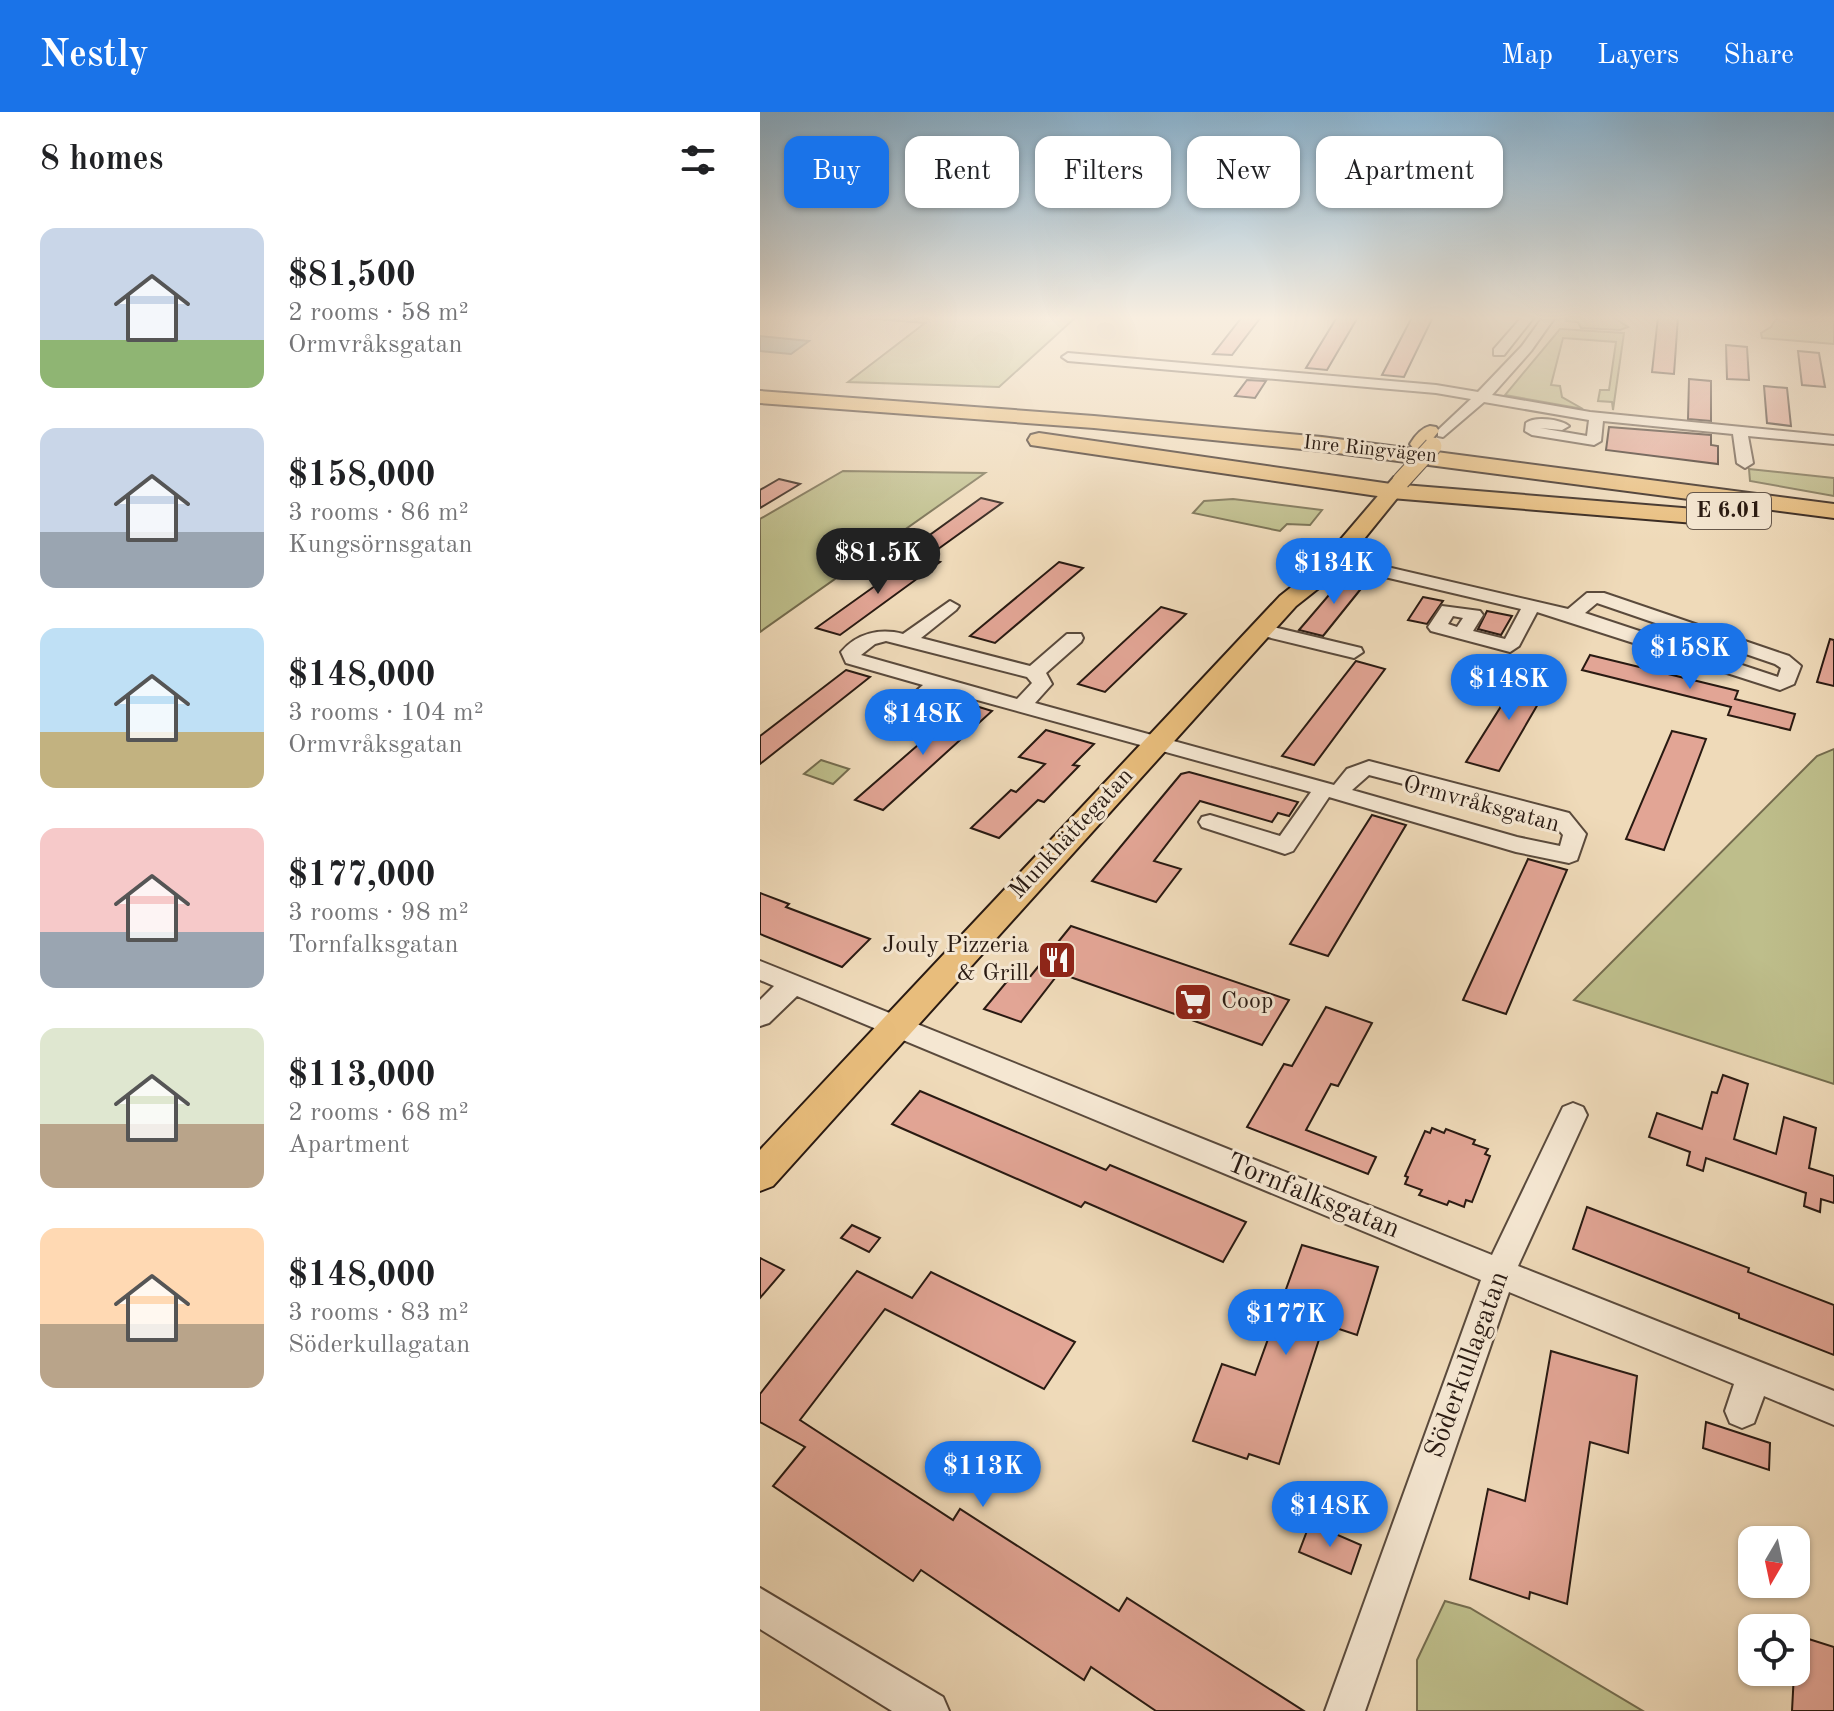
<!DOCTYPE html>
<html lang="en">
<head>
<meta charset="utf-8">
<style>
  :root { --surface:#fff; --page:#f6f6f6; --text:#202124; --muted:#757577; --accent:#1a73e8 }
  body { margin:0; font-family:"Old Standard TT",serif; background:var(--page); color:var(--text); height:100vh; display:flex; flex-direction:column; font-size:30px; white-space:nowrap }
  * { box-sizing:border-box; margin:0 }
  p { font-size:26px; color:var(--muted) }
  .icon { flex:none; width:44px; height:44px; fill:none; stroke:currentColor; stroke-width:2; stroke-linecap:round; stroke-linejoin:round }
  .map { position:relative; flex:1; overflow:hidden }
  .panel { display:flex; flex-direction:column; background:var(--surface); width:760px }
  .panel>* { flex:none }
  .banner { position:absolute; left:24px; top:24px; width:760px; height:72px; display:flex; gap:16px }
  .needle { width:52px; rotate:189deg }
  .fabs { position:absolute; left:978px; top:1414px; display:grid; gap:16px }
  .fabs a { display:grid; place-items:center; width:72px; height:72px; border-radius:16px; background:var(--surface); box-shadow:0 2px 6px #0004; font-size:40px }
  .price { position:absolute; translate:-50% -68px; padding:0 18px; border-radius:28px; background:var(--accent); color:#fff; font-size:26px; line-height:52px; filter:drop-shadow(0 2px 4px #0008) }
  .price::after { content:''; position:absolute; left:50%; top:48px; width:24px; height:18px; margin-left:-12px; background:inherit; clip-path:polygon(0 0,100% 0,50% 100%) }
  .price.selected { background:#222; color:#fff }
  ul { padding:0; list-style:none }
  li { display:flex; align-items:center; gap:24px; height:200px; padding:0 40px }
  li span { display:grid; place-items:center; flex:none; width:224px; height:160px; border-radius:16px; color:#555 }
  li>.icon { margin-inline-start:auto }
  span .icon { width:96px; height:96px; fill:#fffc; stroke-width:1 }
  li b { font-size:34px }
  h2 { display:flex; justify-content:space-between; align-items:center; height:96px; padding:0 40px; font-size:34px }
  .chip { padding:0 28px; border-radius:16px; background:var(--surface); box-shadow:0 2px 6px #0004; font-size:28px; line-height:72px }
  .chip.selected { background:var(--accent); color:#fff }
  header { display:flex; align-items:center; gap:48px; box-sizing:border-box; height:112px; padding:0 40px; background:var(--accent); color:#fff }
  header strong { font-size:38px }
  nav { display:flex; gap:44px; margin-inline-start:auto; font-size:28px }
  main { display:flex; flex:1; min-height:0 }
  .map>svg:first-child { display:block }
  .green { fill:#bebe8b; stroke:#746c4e; stroke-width:2 }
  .water { fill:#9db8b9; stroke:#6f7976; stroke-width:2 }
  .building { fill:#e2a595; stroke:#291a12; stroke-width:2 }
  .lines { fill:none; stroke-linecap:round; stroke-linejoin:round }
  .minor-casing { stroke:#5a4a3c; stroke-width:4 }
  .major-casing { stroke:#291a12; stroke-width:4 }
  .highway-casing { stroke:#291a12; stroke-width:4 }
  .minor { fill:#f5e7d2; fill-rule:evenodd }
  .major { fill:#e8bd7c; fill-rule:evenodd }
  .highway { fill:#e8bd7c; fill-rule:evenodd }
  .major-bridge-casing { stroke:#291a12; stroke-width:19; stroke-linecap:butt }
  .major-bridge { stroke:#e8bd7c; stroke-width:17 }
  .labels { text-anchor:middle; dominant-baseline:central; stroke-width:6; stroke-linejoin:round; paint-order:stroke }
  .far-street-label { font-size:20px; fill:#291a12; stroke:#f5e7d2 }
  .shield { fill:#f5e7d2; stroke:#66584c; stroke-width:2 }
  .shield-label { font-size:22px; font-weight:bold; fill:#291a12 }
  .street-label { font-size:24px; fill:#291a12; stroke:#f5e7d2 }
  .poi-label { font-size:24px; fill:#291a12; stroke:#f5e7d2; text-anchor:end }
  .near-street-label { font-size:28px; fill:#291a12; stroke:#f5e7d2 }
</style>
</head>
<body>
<header>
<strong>Nestly</strong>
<nav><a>Map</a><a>Layers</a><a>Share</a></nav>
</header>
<main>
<section class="panel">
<h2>8 homes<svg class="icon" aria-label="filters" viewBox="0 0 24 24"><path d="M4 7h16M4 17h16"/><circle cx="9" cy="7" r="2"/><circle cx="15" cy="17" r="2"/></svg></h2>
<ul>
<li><span style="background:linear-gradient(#c9d6e8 70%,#8fb573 0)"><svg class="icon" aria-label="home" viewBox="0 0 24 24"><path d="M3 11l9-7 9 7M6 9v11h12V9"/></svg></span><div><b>$81,500</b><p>2 rooms · 58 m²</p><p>Ormvråksgatan</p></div></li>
<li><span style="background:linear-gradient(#c9d6e8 65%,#9aa5b1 0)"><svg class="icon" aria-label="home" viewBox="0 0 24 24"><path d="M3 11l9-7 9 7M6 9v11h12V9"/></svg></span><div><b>$158,000</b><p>3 rooms · 86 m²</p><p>Kungsörnsgatan</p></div></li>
<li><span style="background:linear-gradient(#bfe0f5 65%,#c2b280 0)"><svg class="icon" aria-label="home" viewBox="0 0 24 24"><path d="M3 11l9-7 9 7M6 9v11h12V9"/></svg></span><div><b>$148,000</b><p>3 rooms · 104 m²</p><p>Ormvråksgatan</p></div></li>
<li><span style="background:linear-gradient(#f6c9c9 65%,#9aa5b1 0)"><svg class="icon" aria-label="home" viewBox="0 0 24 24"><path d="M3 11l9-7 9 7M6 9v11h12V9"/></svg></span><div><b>$177,000</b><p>3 rooms · 98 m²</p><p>Tornfalksgatan</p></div></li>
<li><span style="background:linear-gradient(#dfe7d0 60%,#b9a48a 0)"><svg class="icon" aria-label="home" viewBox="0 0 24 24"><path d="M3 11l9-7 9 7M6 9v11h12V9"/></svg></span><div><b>$113,000</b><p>2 rooms · 68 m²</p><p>Apartment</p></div></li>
<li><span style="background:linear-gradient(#ffd9b3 60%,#b9a48a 0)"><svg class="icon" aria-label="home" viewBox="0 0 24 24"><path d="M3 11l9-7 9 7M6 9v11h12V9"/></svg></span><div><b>$148,000</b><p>3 rooms · 83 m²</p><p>Söderkullagatan</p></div></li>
</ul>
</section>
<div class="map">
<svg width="1074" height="1599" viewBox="0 0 1074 1599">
  <rect width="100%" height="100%" fill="#efdab9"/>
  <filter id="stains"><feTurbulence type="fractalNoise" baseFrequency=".0025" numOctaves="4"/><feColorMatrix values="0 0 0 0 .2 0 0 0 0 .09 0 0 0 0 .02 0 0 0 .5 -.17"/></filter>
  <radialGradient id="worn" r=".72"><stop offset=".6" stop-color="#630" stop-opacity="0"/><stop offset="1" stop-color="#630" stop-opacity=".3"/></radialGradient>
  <g class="green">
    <polygon points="92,205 316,205 239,275 88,270 165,211"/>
    <polygon points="808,205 853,205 868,215 860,218 821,216 818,210 806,209"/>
    <polygon points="1017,205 1074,205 1074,232 1002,226 1001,221 1011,215"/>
    <polygon points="800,217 864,221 853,298 852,290 838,289 840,278 849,278 856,230 803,226 791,273 800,274 802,285 823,297 745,283"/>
    <polygon points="989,357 1074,366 1074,384 990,369"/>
    <polygon points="83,359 225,361 0,520 0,407"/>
    <polygon points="473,387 562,398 550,413 527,412 520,419 433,401 444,389"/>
    <polygon points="1074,637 1074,972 814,888 1057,644"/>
    <polygon points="61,648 89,657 73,672 44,662"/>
    <polygon points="685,1489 710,1496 883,1599 657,1599 657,1548"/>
  </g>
  <polygon class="water" points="0,224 49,229 31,242 0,239"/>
  <g class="building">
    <polygon points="482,205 501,205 472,243 453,242"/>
    <polygon points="577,205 598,205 567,258 546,256"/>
    <polygon points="652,205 673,205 644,265 622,263"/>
    <polygon points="898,205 918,205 914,262 892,260"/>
    <polygon points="966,233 987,235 989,268 967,267"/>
    <polygon points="1038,239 1059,241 1065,275 1042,273"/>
    <polygon points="929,267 951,269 951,309 928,307"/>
    <polygon points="487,268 506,269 495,286 475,284"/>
    <polygon points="1004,274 1027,276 1031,314 1007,311"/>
    <polygon points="849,315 951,323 951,333 958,334 958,352 846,338"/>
    <polygon points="19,367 40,372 0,396 0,378"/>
    <polygon points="221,386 242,391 174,440 153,435"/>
    <polygon points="157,444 180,450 80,523 56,516"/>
    <polygon points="299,450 323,456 235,531 210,524"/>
    <polygon points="586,463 608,468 563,524 539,518"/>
    <polygon points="663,485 683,489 667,512 648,508"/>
    <polygon points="401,495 426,502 345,580 318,572"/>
    <polygon points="727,499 752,504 741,523 718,517"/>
    <polygon points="1070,527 1074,528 1074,574 1057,570"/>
    <polygon points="830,543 978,579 975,587 1035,602 1030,618 968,603 971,595 822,558"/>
    <polygon points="596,549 625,557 554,653 522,644"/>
    <polygon points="86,558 110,565 0,652 0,624"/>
    <polygon points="762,561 792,568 739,659 706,650"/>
    <polygon points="206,591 232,599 123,698 95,688"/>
    <polygon points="286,618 334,632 313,653 319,654 284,690 278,688 239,726 211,716 251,678 256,680 285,652 259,645"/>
    <polygon points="912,619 946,627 904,738 866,727"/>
    <polygon points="429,660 538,690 529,704 518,701 512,710 440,689 394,749 421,757 396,790 332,769 421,662"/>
    <polygon points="612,703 646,713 568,844 530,832"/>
    <polygon points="768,747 807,758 746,902 703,888"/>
    <polygon points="0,781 29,792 26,795 110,827 82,855 0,822"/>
    <polygon points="311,814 529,888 502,933 299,861 261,910 224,897 254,861 269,866"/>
    <polygon points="566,895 612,911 578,974 571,972 546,1018 616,1045 608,1062 487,1015 524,952 532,954"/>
    <polygon points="963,963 988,972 974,1027 1016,1042 1024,1005 1056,1016 1049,1056 1074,1064 1074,1091 1061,1087 1060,1100 1044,1094 1046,1081 946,1046 943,1059 927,1053 930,1040 889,1025 897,1001 942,1017 952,980 957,981"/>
    <polygon points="160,979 346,1058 350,1053 486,1110 463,1150 325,1090 321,1095 132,1012"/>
    <polygon points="672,1016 684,1021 686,1017 715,1028 713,1032 728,1037 725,1042 730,1044 712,1090 706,1088 704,1095 689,1089 687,1093 659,1083 662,1078 645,1072 648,1065 645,1064 665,1019 670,1021"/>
    <polygon points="827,1095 989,1156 988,1160 1074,1193 1074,1243 979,1206 979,1202 813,1137"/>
    <polygon points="92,1113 120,1126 109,1140 81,1126"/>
    <polygon points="542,1133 618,1155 597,1223 564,1212 519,1352 489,1342 487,1347 433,1329 462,1252 495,1263"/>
    <polygon points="0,1146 24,1158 0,1186"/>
    <polygon points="97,1159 152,1186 171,1160 315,1230 284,1277 125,1197 40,1308 193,1408 200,1397 359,1499 367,1486 544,1599 396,1599 331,1555 324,1568 161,1458 153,1469 13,1374 45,1335 0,1310 0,1282"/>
    <polygon points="791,1239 877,1264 868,1341 830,1330 807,1492 770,1480 769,1487 710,1467 728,1377 765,1389"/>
    <polygon points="946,1310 1010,1331 1009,1358 943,1336"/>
    <polygon points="550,1411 601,1433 591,1462 539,1440"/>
    <polygon points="1036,1523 1074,1535 1074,1599 1032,1599"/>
  </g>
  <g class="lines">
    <defs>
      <g id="minor">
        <polygon points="762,205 774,205 744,243 734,243 734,237"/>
        <path d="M783,205H795L771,239L732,283L830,300L1074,324V332L988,324L993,351L985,356L977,351L973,322L843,309L841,329L834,333L772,323L765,319L766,311C775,304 800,307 809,314L802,318L780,316L827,324L829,308L724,290L683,325L678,324V318L711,287L676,281L308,249L302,245L308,241L676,273L718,280L762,234Z"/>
        <path d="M554,438L808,497L827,481H844L1029,544L1041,554L1034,572L1020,578L777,500L759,534L750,540L671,519L668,515L682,494L720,499L723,503L713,519L745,527L761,497L548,447L546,443ZM837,491L1015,552L1021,556L1018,565L825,501ZM693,504L703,506L697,515L688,512Z"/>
        <path d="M190,489L199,494L196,498L161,526L270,554L307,522H321L323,526L321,530L286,561L292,572L275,591L574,673L587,657L609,649L809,701L826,722L817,748L809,751L756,740L569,685L533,739L525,742L442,715L439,710L442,705L450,703L520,724L551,680L181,578L134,619H120L117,615L120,611L163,573L86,551L81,540C97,521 120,516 143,522ZM126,529L267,565L272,571L257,587L101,543L115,532ZM609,663L793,711L803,723L800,734L757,725L592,678Z"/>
        <polygon points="501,512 601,536 603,540 594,546 495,522 492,518 495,514"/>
        <polygon points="0,849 732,1143 803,995 813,991 823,995 827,1003 758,1154 1074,1279 1074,1313 1004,1284 994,1311 982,1316 970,1311 965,1299 974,1272 749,1180 605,1599 565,1599 721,1168 37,884 9,911 0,914 0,888 14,874 0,868"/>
        <polygon points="0,1476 183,1585 189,1599 132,1599 0,1517"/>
      </g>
      <g id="major">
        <path d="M670,314L676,315L679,319L665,336H653L650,332C655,324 661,316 670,314Z"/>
        <polygon points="641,363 651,369 574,464 536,494 13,1074 0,1079 0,1038 520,484 558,454 634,365"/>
      </g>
      <g id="highway">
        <polygon points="0,279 334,304 562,325 1074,392 1074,406 562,339 334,316 0,291"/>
        <polygon points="279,321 631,372 959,399 968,401 971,406 968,411 959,413 631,386 271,333 268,328 271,323"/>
      </g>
    </defs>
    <use href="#minor" class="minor-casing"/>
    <use href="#major" class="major-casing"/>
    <use href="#highway" class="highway-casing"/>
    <use href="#minor" class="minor"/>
    <use href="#major" class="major"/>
    <use href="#highway" class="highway"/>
    <defs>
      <polyline id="major-bridge" points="641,369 673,334"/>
    </defs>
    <use href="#major-bridge" class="major-bridge-casing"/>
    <use href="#major-bridge" class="major-bridge"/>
  </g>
  <linearGradient id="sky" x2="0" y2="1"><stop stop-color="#8ab6d5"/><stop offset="0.48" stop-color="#f8eee0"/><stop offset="1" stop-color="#f8eee0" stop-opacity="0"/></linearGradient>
  <rect width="1074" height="429" fill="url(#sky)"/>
  <defs>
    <symbol id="restaurant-square" viewBox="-11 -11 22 22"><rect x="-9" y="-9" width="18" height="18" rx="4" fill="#8f2418" stroke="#f5e7d2"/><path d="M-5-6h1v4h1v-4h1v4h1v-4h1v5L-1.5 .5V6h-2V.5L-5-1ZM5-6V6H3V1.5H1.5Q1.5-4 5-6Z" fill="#fff"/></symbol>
    <symbol id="supermarket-square" viewBox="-11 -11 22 22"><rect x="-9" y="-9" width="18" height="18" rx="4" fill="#8f2418" stroke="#f5e7d2"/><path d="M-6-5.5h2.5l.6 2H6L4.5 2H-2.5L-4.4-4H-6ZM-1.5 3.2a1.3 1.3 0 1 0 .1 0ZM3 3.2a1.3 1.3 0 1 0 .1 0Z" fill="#fff"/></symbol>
  </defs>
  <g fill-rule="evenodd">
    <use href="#restaurant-square" x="275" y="826" width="44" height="44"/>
    <use href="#supermarket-square" x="411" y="868" width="44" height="44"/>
  </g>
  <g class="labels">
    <g class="far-street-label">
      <text transform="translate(610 338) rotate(6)">Inre Ringvägen</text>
    </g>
    <rect class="shield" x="927" y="381" width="84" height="36" rx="6"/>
    <g class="shield-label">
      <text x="969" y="399">E 6.01</text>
    </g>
    <g class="street-label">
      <text transform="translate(721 693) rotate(15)">Ormvråksgatan</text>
      <text transform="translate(312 722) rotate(-47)">Munkhättegatan</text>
    </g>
    <g class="poi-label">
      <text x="269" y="834">Jouly Pizzeria<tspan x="269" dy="28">&amp; Grill</tspan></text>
      <text x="461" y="890" text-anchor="start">Coop</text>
    </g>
    <g class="near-street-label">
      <text transform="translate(553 1085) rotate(22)">Tornfalksgatan</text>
      <text transform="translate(708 1253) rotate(-70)">Söderkullagatan</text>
    </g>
  </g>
  <rect width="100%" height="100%" filter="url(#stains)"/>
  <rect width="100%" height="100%" fill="url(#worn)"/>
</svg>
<div class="fabs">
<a><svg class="needle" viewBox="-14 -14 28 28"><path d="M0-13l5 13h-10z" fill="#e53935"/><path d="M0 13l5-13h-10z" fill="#757577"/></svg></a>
<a><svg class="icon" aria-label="locate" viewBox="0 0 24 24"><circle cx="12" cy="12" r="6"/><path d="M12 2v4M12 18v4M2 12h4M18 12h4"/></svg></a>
</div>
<b class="price selected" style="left:118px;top:484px">$81.5K</b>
<b class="price" style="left:574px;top:494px">$134K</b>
<b class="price" style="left:930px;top:579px">$158K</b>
<b class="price" style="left:749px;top:610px">$148K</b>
<b class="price" style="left:163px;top:645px">$148K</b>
<b class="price" style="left:526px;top:1245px">$177K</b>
<b class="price" style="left:223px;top:1397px">$113K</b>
<b class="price" style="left:570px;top:1437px">$148K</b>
<div class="banner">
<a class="chip selected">Buy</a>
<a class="chip">Rent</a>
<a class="chip">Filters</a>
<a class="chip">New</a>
<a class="chip">Apartment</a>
</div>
</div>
</main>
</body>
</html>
